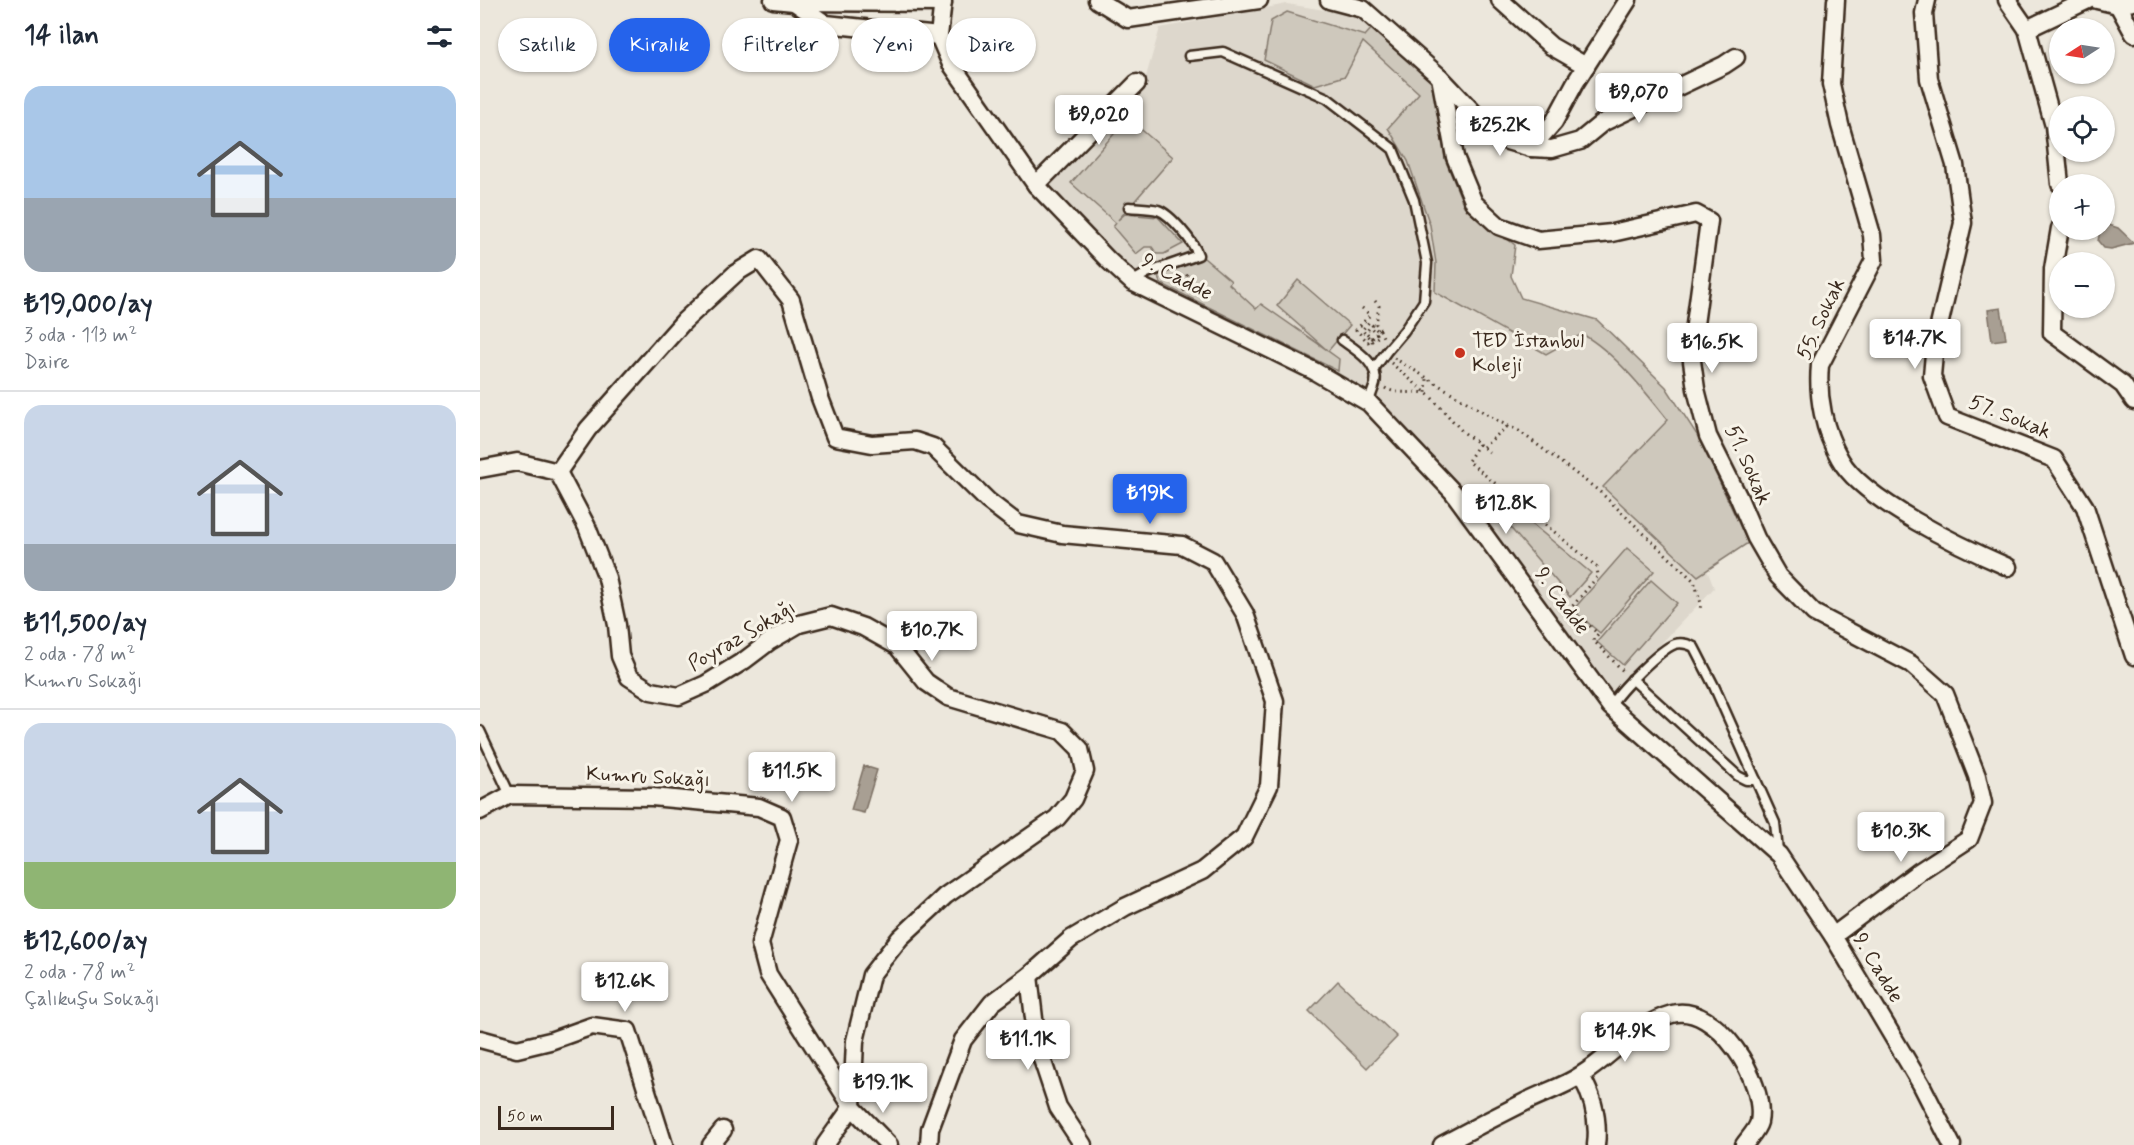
<!DOCTYPE html>
<html lang="tr">
<head>
<meta charset="utf-8">
<style>
  :root { --surface:#fff; --page:#f2f2f3; --text:#1f2937; --muted:#747a83; --line:#e0e1e3; --accent:#2563eb }
  body { margin:0; font-family:Mynerve,sans-serif; background:var(--page); color:var(--text); height:100vh; display:flex; flex-direction:column; font-size:22px; white-space:nowrap }
  * { box-sizing:border-box; margin:0 }
  p { font-size:20px; color:var(--muted) }
  .icon { flex:none; width:33px; height:33px; fill:none; stroke:currentColor; stroke-width:2; stroke-linecap:round; stroke-linejoin:round }
  .map { position:relative; flex:1; overflow:hidden }
  .details { display:flex; flex-direction:column; background:var(--surface); width:480px }
  .details>* { flex:none }
  .hud { position:absolute; left:18px; top:18px; width:570px; height:54px; display:flex; gap:12px }
  .needle { width:39px; rotate:258deg }
  .controls { position:absolute; left:1569px; top:18px; display:grid; gap:12px }
  .controls a { display:grid; place-items:center; width:66px; height:66px; border-radius:50%; background:var(--surface); box-shadow:0 2px 4px #0004; font-size:30px }
  .scale { position:absolute; left:18px; bottom:15px; width:116px; box-sizing:border-box; padding-left:6px; border:3px solid #3b2a1e; border-top:0; font-size:16px; line-height:21px; white-space:nowrap; color:#3b2a1e; -webkit-text-stroke:4px #f7f3e8; paint-order:stroke }
  .price { position:absolute; translate:-50% -51px; padding:0 14px; border-radius:6px; background:#fff; color:#222; font-size:20px; line-height:39px; filter:drop-shadow(0 2px 3px #0008) }
  .price::after { content:''; position:absolute; left:50%; top:36px; width:18px; height:14px; margin-left:-9px; background:inherit; clip-path:polygon(0 0,100% 0,50% 100%) }
  .price.selected { background:var(--accent); color:#fff }
  ul { padding:0; list-style:none }
  li { display:grid; align-content:center; gap:12px; height:318px; padding:0 24px }
  li+li { border-top:2px solid var(--line) }
  li span { display:grid; place-items:center; height:186px; border-radius:18px; color:#555 }
  li>.icon { margin-inline-start:auto }
  span .icon { width:108px; height:108px; fill:#fffc; stroke-width:1 }
  li b { font-size:26px }
  h2 { display:flex; justify-content:space-between; align-items:center; height:72px; padding:0 24px; font-size:26px }
  .tag { padding:0 21px; border-radius:27px; background:var(--surface); box-shadow:0 2px 4px #0004; font-size:21px; line-height:54px }
  .tag.selected { background:var(--accent); color:#fff }
  main { display:flex; flex:1; min-height:0 }
  .map>svg:first-child { display:block }
  .built { fill:#ddd7cc }
  .green { fill:#cec8bc; stroke:#84796d; stroke-width:1.5 }
  .water { fill:#a89f93; stroke:#7c7064; stroke-width:1.5 }
  .lines { fill:none; stroke-linecap:round; stroke-linejoin:round }
  .service-casing { stroke:#3b2a1e; stroke-width:13 }
  .minor-casing { stroke:#3b2a1e; stroke-width:21 }
  .path { stroke:#3b2a1e; stroke-width:3; stroke-dasharray:1.5 4.5; stroke-linecap:butt }
  .service { stroke:#f7f3e8; stroke-width:8 }
  .minor { stroke:#f7f3e8; stroke-width:16 }
  .poi-dot { fill:#c8321e; stroke:#f7f3e8; stroke-width:2 }
  .labels { text-anchor:middle; dominant-baseline:central; stroke-width:6; stroke-linejoin:round; paint-order:stroke }
  .street-label { font-size:21px; fill:#3b2a1e; stroke:#f7f3e8 }
  .poi-label { font-size:21px; fill:#3b2a1e; stroke:#f7f3e8; text-anchor:start }
</style>
</head>
<body>
<main>
<section class="details">
<h2>14 ilan<svg class="icon" aria-label="filters" viewBox="0 0 24 24"><path d="M4 7h16M4 17h16"/><circle cx="9" cy="7" r="2"/><circle cx="15" cy="17" r="2"/></svg></h2>
<ul>
<li><span style="background:linear-gradient(#a9c7e8 60%,#9aa5b1 0)"><svg class="icon" aria-label="home" viewBox="0 0 24 24"><path d="M3 11l9-7 9 7M6 9v11h12V9"/></svg></span><div><b>₺19,000/ay</b><p>3 oda · 113 m²</p><p>Daire</p></div></li>
<li><span style="background:linear-gradient(#c9d6e8 75%,#9aa5b1 0)"><svg class="icon" aria-label="home" viewBox="0 0 24 24"><path d="M3 11l9-7 9 7M6 9v11h12V9"/></svg></span><div><b>₺11,500/ay</b><p>2 oda · 78 m²</p><p>Kumru Sokağı</p></div></li>
<li><span style="background:linear-gradient(#c9d6e8 75%,#8fb573 0)"><svg class="icon" aria-label="home" viewBox="0 0 24 24"><path d="M3 11l9-7 9 7M6 9v11h12V9"/></svg></span><div><b>₺12,600/ay</b><p>2 oda · 78 m²</p><p>Çalıkuşu Sokağı</p></div></li>
</ul>
</section>
<div class="map">
<svg width="1654" height="1145" viewBox="0 0 1654 1145">
  <rect width="100%" height="100%" fill="#ece7dc"/>
  <filter id="ink" filterUnits="userSpaceOnUse"><feTurbulence type="fractalNoise" baseFrequency=".0167" numOctaves="2"/><feDisplacementMap in="SourceGraphic" scale="12" xChannelSelector="R" yChannelSelector="G"/><feConvolveMatrix kernelMatrix="1 2 1 2 8 2 1 2 1" color-interpolation-filters="sRGB"/></filter>
  <g filter="url(#ink)">
    <polygon class="built" points="807,4 876,15 953,81 965,159 984,206 1035,245 1031,276 1041,298 1117,320 1186,387 1219,438 1268,543 1227,570 1234,588 1132,695 884,391 655,277 566,186 663,87 680,28"/>
    <g class="green">
      <path d="M807,12L885,36L892,28L953,81L965,159L984,206L1035,245L1031,276L1041,298L1117,320L1186,387L1219,438L1268,543L1218,576L1123,487L1188,420C1165,391 1134,352 1102,334L1066,354L955,292L956,263L950,225L928,161L908,128L939,93L883,42L865,76L835,85L784,60L791,21Z"/>
      <polygon points="648,118 693,157 638,220 645,214 678,217 703,244 684,254 677,254 672,247 665,247 656,254 633,227 636,223 591,183"/>
      <polygon points="724,258 751,281 749,284 776,309 781,304 847,350 797,306 818,280 870,325 848,351 859,359 858,371 680,283 678,275"/>
      <polygon points="1028,504 1111,573 1090,597 1021,517"/>
      <polygon points="1147,548 1174,571 1120,633 1093,610"/>
      <polygon points="1171,580 1197,603 1143,665 1117,642"/>
      <polygon points="858,981 917,1037 887,1068 829,1011"/>
    </g>
    <g class="water">
      <polygon points="1629,225 1638,228 1654,243 1631,249 1624,248 1618,241 1620,230 1624,230 1625,226"/>
      <polygon points="1521,308 1526,339 1512,341 1508,310"/>
      <polygon points="384,766 397,770 384,813 371,810"/>
    </g>
    <g class="lines">
      <defs>
        <g id="service">
          <polyline points="709,56 743,52 847,98 913,149 934,200 947,263 944,301 924,331 907,351 894,369"/>
          <path d="M649,207C658,208 669,208 678,210C690,214 714,242 718,255L667,273L653,281"/>
          <path d="M862,340C876,350 900,364 895,384C893,391 890,396 889,403"/>
          <polyline points="1152,679 1258,776 1266,780 1276,780"/>
          <path d="M1130,706C1140,690 1179,650 1195,644C1202,642 1208,644 1214,647L1234,686L1295,823L1298,851"/>
          <polyline points="0,731 30,795"/>
        </g>
        <g id="minor">
          <polyline points="293,0 314,2 463,3"/>
          <polyline points="463,0 459,36 471,64 556,185 629,261 652,282 834,371 889,403 973,492 1130,706 1299,855 1353,936 1441,1084 1472,1145"/>
          <polyline points="617,0 648,19 779,0"/>
          <polyline points="849,0 883,9 960,77 1009,129 1027,141 1051,148 1074,122 1095,83 1148,0"/>
          <polyline points="1020,0 1071,46 1106,66"/>
          <path d="M1356,0L1351,84L1360,125L1392,235L1394,260L1340,365C1337,397 1344,431 1360,459C1382,500 1484,548 1528,567"/>
          <polyline points="1447,0 1444,13 1449,79 1475,165 1483,223 1455,343 1452,376 1467,417 1574,459 1605,507 1654,656"/>
          <polyline points="1527,0 1547,29 1574,126 1580,184"/>
          <polyline points="1617,0 1638,5 1654,2"/>
          <polyline points="314,2 346,24 459,36"/>
          <polyline points="1638,5 1654,34"/>
          <polyline points="1547,29 1608,0"/>
          <polyline points="960,77 975,157 994,203 1019,226 1058,240 1132,233 1216,214 1229,221 1211,354 1216,389 1228,436 1258,496 1276,538 1298,576 1334,613 1431,664 1465,694 1497,776 1503,803 1489,839 1440,871 1353,936"/>
          <polyline points="1051,148 1072,149 1100,141 1122,123 1244,65 1256,57"/>
          <polyline points="556,185 657,83"/>
          <polyline points="1580,228 1573,269 1572,333 1643,385 1654,401"/>
          <polyline points="0,469 37,462 78,472 107,527 127,578 137,625 140,656 149,677 171,691 199,696 226,684 265,660 290,641 319,624 351,616 383,627 417,646 446,682 468,697 582,731 600,749 605,771 593,799 577,818 465,896 420,938 391,975 375,1041 372,1107"/>
          <polyline points="78,472 108,429 204,321 256,273 279,259 311,300 340,398 355,437 392,444 435,441 453,447 508,501 538,524 582,534 702,545 733,561 765,614 795,701 789,786 764,837 722,871 645,907 591,939 549,976 512,1003 483,1040 450,1129 449,1145"/>
          <polyline points="0,811 30,795 172,797 279,807 302,817 309,840 280,944 288,974 372,1107 409,1145"/>
          <polyline points="549,976 557,1044 578,1107 603,1145"/>
          <polyline points="0,1039 37,1049 70,1041 112,1026 148,1031 184,1145"/>
          <path d="M1101,1076C1113,1097 1119,1121 1116,1145"/>
          <polyline points="231,1145 243,1130"/>
          <polyline points="345,1145 372,1107"/>
          <path d="M962,1145C990,1130 1019,1115 1047,1101C1065,1092 1085,1086 1101,1075C1132,1056 1156,1024 1192,1014C1236,1002 1287,1082 1279,1122C1277,1130 1268,1139 1264,1145"/>
        </g>
      </defs>
      <use href="#service" class="service-casing"/>
      <use href="#minor" class="minor-casing"/>
      <g class="path">
        <polyline points="703,291 708,287 709,280 705,271"/>
        <polyline points="895,301 899,306 896,324 900,330"/>
        <polyline points="882,308 890,315 876,330 888,342 899,332 889,322 882,330 892,341 899,336 890,327 886,332 891,338 900,330 903,337"/>
        <polyline points="914,358 1020,422 1039,431 1119,491 1214,581 1221,603 1220,610"/>
        <polyline points="911,363 951,397 982,431 1009,452"/>
        <path d="M905,388C917,395 932,391 946,393L947,379"/>
        <polyline points="999,444 988,461 1117,567 1118,576 1091,608 1118,634 1113,640 1144,672"/>
        <polyline points="1003,447 1028,426"/>
      </g>
      <use href="#service" class="service"/>
      <use href="#minor" class="minor"/>
    </g>
  </g>
  <circle class="poi-dot" cx="980" cy="353" r="6"/>
  <g class="labels">
    <g class="street-label">
      <text transform="translate(697 277) rotate(28)">9. Cadde</text>
      <text transform="translate(1341 319) rotate(-65)">55. Sokak</text>
      <text transform="translate(1530 417) rotate(22)">57. Sokak</text>
      <text transform="translate(1268 465) rotate(66)">51. Sokak</text>
      <text transform="translate(1082 601) rotate(54)">9. Cadde</text>
      <text transform="translate(262 636) rotate(-30)">Poyraz Sokağı</text>
      <text transform="translate(168 777) rotate(3)">Kumru Sokağı</text>
      <text transform="translate(1398 968) rotate(59)">9. Cadde</text>
    </g>
    <g class="poi-label">
      <text x="992" y="341">TED İstanbul<tspan x="992" dy="24">Koleji</tspan></text>
    </g>
  </g>
</svg>
<div class="controls">
<a><svg class="needle" viewBox="-14 -14 28 28"><path d="M0-13l5 13h-10z" fill="#e53935"/><path d="M0 13l5-13h-10z" fill="#747a83"/></svg></a>
<a><svg class="icon" aria-label="locate" viewBox="0 0 24 24"><circle cx="12" cy="12" r="6"/><path d="M12 2v4M12 18v4M2 12h4M18 12h4"/></svg></a>
<a>+</a>
<a>−</a>
</div>
<div class="scale">50 m</div>
<b class="price" style="left:1159px;top:124px">₺9,070</b>
<b class="price" style="left:619px;top:146px">₺9,020</b>
<b class="price" style="left:1020px;top:157px">₺25.2K</b>
<b class="price" style="left:1435px;top:370px">₺14.7K</b>
<b class="price" style="left:1232px;top:374px">₺16.5K</b>
<b class="price selected" style="left:670px;top:525px">₺19K</b>
<b class="price" style="left:1026px;top:535px">₺12.8K</b>
<b class="price" style="left:452px;top:662px">₺10.7K</b>
<b class="price" style="left:312px;top:803px">₺11.5K</b>
<b class="price" style="left:1421px;top:863px">₺10.3K</b>
<b class="price" style="left:145px;top:1013px">₺12.6K</b>
<b class="price" style="left:1145px;top:1063px">₺14.9K</b>
<b class="price" style="left:548px;top:1071px">₺11.1K</b>
<b class="price" style="left:403px;top:1114px">₺19.1K</b>
<div class="hud">
<a class="tag">Satılık</a>
<a class="tag selected">Kiralık</a>
<a class="tag">Filtreler</a>
<a class="tag">Yeni</a>
<a class="tag">Daire</a>
</div>
</div>
</main>
</body>
</html>
